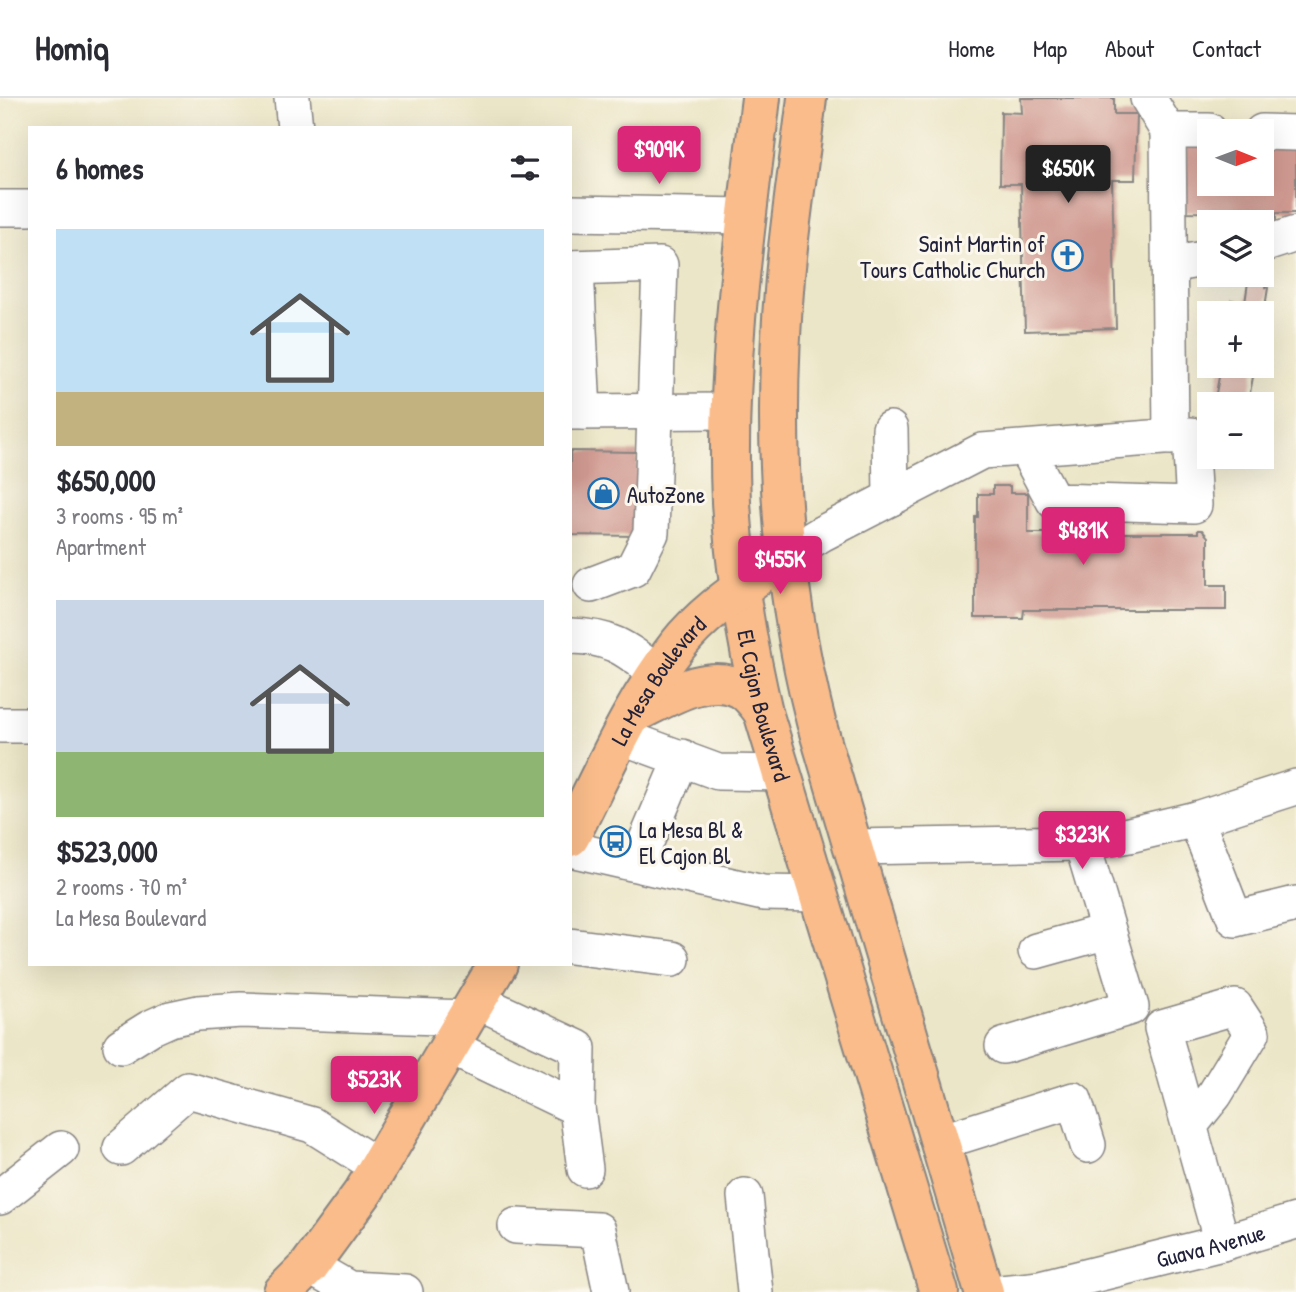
<!DOCTYPE html>
<html lang="en">
<head>
<meta charset="utf-8">
<style>
  :root { --surface:#fff; --page:#f2f2f3; --text:#2b2b33; --muted:#7c7c81; --line:#e1e1e2; --accent:#db2777 }
  body { margin:0; font-family:"Patrick Hand",sans-serif; background:var(--page); color:var(--text); height:100vh; display:flex; flex-direction:column; font-size:26px; white-space:nowrap }
  * { box-sizing:border-box; margin:0 }
  p { font-size:23px; color:var(--muted) }
  .icon { flex:none; width:38px; height:38px; fill:none; stroke:currentColor; stroke-width:2; stroke-linecap:round; stroke-linejoin:round }
  .map { position:relative; flex:1; overflow:hidden }
  .drawer { position:absolute; left:28px; top:28px; width:544px; height:840px; display:flex; flex-direction:column; background:var(--surface); border-radius:0px; box-shadow:0 7px 28px #0002 }
  .drawer>* { flex:none }
  .needle { width:46px; rotate:91deg }
  .buttons { position:absolute; left:1197px; top:21px; display:grid; gap:14px }
  .buttons a { display:grid; place-items:center; width:77px; height:77px; border-radius:0px; background:var(--surface); box-shadow:0 7px 28px #0002; font-size:35px }
  .price { position:absolute; translate:-50% -60px; padding:0 16px; border-radius:7px; background:var(--accent); color:#fff; font-size:23px; line-height:46px; filter:drop-shadow(0 2px 4px #0008) }
  .price::after { content:''; position:absolute; left:50%; top:42px; width:21px; height:16px; margin-left:-10px; background:inherit; clip-path:polygon(0 0,100% 0,50% 100%) }
  .price.active { background:#222; color:#fff }
  ul { padding:0; list-style:none }
  li { display:grid; align-content:center; gap:14px; height:371px; padding:0 28px }
  li span { display:grid; place-items:center; height:217px; border-radius:0px; color:#555 }
  li>.icon { margin-inline-start:auto }
  span .icon { width:126px; height:126px; fill:#fffc; stroke-width:1 }
  li b { font-size:30px }
  h2 { display:flex; justify-content:space-between; align-items:center; height:84px; padding:0 28px; font-size:30px }
  header { display:flex; align-items:center; gap:42px; box-sizing:border-box; height:98px; padding:0 35px; background:var(--surface); border-bottom:2px solid var(--line) }
  header strong { font-size:33px }
  nav { display:flex; gap:38px; margin-inline-start:auto; font-size:24px }
  .map>svg:first-child { display:block }
  .building { fill:#d09a91 }
  .lines { fill:none; stroke-linecap:round; stroke-linejoin:round }
  .minor-casing { stroke:#878482; stroke-width:38 }
  .major-casing { stroke:#878482; stroke-width:42 }
  .minor { stroke:#fff; stroke-width:35 }
  .major { stroke:#f9bc8a; stroke-width:38 }
  .labels { text-anchor:middle; dominant-baseline:central; stroke-width:6; stroke-linejoin:round; paint-order:stroke }
  .poi-label { font-size:23px; fill:#22223b; stroke:#fbf7ec; text-anchor:start }
  .street-label { font-size:23px; fill:#22223b; stroke:#fbf7ec }
</style>
</head>
<body>
<header>
<strong>Homiq</strong>
<nav><a>Home</a><a>Map</a><a>About</a><a>Contact</a></nav>
</header>
<div class="map">
<svg width="1296" height="1194" viewBox="0 0 1296 1194">
  <rect width="100%" height="100%" fill="#fbf7ec"/>
  <filter id="ink" filterUnits="userSpaceOnUse"><feTurbulence type="fractalNoise" baseFrequency=".0143" numOctaves="2"/><feDisplacementMap in="SourceGraphic" scale="14" xChannelSelector="R" yChannelSelector="G"/><feConvolveMatrix kernelMatrix="1 2 1 2 8 2 1 2 1" color-interpolation-filters="sRGB"/></filter>
  <filter id="wash" filterUnits="userSpaceOnUse"><feTurbulence type="fractalNoise" baseFrequency=".00686" numOctaves="4" result="noise"/><feDisplacementMap in="SourceGraphic" scale="28" xChannelSelector="R" yChannelSelector="G"/><feGaussianBlur stdDeviation="1.57" result="paint"/><feColorMatrix in="noise" values="0 0 0 0 0 0 0 0 0 0 0 0 0 0 0 0 0 1.4 0 .05"/><feComposite in="paint" operator="in"/></filter>
  <g filter="url(#wash)">
    <rect width="100%" height="100%" fill="#ece6c8"/>
    <g id="blocks">
      <g class="building">
        <polygon points="1021,0 1114,0 1114,16 1137,16 1135,82 1112,82 1116,230 1025,233 1021,86 1000,86 1001,14 1022,15"/>
        <polygon points="1185,36 1209,36 1209,86 1262,86 1262,41 1296,42 1296,115 1276,115 1276,124 1262,130 1262,124 1253,124 1254,115 1184,114"/>
        <polygon points="1249,177 1267,179 1265,189 1268,190 1264,215 1229,215 1231,202 1245,205"/>
        <polygon points="1221,268 1255,268 1248,306 1214,306"/>
        <polygon points="570,353 638,354 637,438 570,437"/>
        <polygon points="993,388 1010,388 1010,395 1028,395 1028,435 1198,435 1198,432 1202,432 1208,439 1208,487 1226,487 1226,512 1024,512 1023,520 975,520 975,419 978,419 978,396 993,396"/>
      </g>
    </g>
  </g>
  <g filter="url(#ink)">
    <use href="#blocks" fill-opacity="0" stroke="#878482" stroke-width="2"/>
    <g class="lines">
      <defs>
        <g id="minor">
          <polyline points="292,0 295,30"/>
          <polyline points="1148,0 1168,33 1171,339"/>
          <polyline points="1168,33 1209,33"/>
          <polyline points="1262,34 1296,35"/>
          <polyline points="0,110 30,110"/>
          <polyline points="570,115 747,118"/>
          <polyline points="1262,147 1296,136"/>
          <polyline points="1169,167 1209,160"/>
          <polyline points="570,170 660,167 651,435 633,471 591,487"/>
          <polyline points="576,170 583,314"/>
          <polyline points="570,314 730,313"/>
          <polyline points="890,331 891,400"/>
          <polyline points="785,458 821,436 982,353 1190,337 1194,407 1054,403 1026,351"/>
          <path d="M570,538C611,538 626,551 657,575"/>
          <polyline points="0,627 30,627"/>
          <polyline points="620,638 718,674 782,675"/>
          <polyline points="1196,721 1235,821 1296,806"/>
          <polyline points="853,749 1082,745 1129,737 1196,721 1296,689"/>
          <polyline points="570,751 763,795 819,796"/>
          <polyline points="637,765 682,659"/>
          <polyline points="570,848 672,861"/>
          <polyline points="1036,853 1108,833"/>
          <polyline points="477,903 578,950 577,1010"/>
          <polyline points="121,948 150,930 170,921 198,915 241,912 466,920"/>
          <polyline points="1003,948 1131,909 1082,745"/>
          <polyline points="450,949 577,1010 585,1071"/>
          <polyline points="1190,1027 1215,996 1252,935 1235,909 1162,930 1222,1145"/>
          <polyline points="940,1044 1074,1002 1088,1047"/>
          <polyline points="121,1050 188,992 312,1027 379,1069"/>
          <polyline points="745,1098 755,1194"/>
          <polyline points="0,1099 61,1051"/>
          <polyline points="516,1128 598,1132 611,1194"/>
          <polyline points="309,1168 349,1191 405,1194"/>
          <path id="s1" d="M1001,1194L1040,1190L1222,1145L1296,1123"/>
        </g>
        <g id="major">
          <path id="s2" d="M761,0C745,134 725,268 731,404C735,475 747,545 763,614L939,1194"/>
          <path d="M807,0C800,60 790,120 785,180C772,329 779,479 816,624L984,1194"/>
          <path d="M633,616C663,602 707,572 741,591C750,596 757,606 763,614"/>
          <path id="s3" d="M570,739C603,674 632,605 677,548C699,520 729,498 758,478"/>
          <polyline points="283,1194 309,1168 364,1093 498,866"/>
        </g>
      </defs>
      <use href="#minor" class="minor-casing"/>
      <use href="#major" class="major-casing"/>
      <use href="#minor" class="minor"/>
      <use href="#major" class="major"/>
    </g>
  </g>
  <defs>
    <symbol id="church-ring" viewBox="-11 -11 22 22"><circle r="9.5" fill="#fbf7ec" stroke="#1f6fb2" stroke-width="1.5"/><path d="M-1.2-6h2.4v3.5h3.3v2.4h-3.3V6h-2.4V-.1h-3.3v-2.4h3.3Z" fill="#1f6fb2"/></symbol>
    <symbol id="shop-ring" viewBox="-11 -11 22 22"><circle r="9.5" fill="#fbf7ec" stroke="#1f6fb2" stroke-width="1.5"/><path d="M-5-2.5h2.3a2.7 3.5 0 0 1 5.4 0H5L5.5 6h-11ZM-1.5-2.5h3a1.5 2.3 0 0 0-3 0Z" fill="#1f6fb2"/></symbol>
    <symbol id="bus-ring" viewBox="-11 -11 22 22"><circle r="9.5" fill="#fbf7ec" stroke="#1f6fb2" stroke-width="1.5"/><path d="M-5-6H5V4H4V6H2V4H-2V6H-4V4H-5ZM-3.5-4V0h7V-4ZM-3.5 1.2v1.5H-2V1.2ZM2 1.2v1.5H3.5V1.2Z" fill="#1f6fb2"/></symbol>
  </defs>
  <g fill-rule="evenodd">
    <use href="#church-ring" x="1050" y="140" width="35" height="35"/>
    <use href="#shop-ring" x="586" y="378" width="35" height="35"/>
    <use href="#bus-ring" x="598" y="726" width="35" height="35"/>
  </g>
  <g class="labels">
    <g class="poi-label">
      <text x="1045" y="145" text-anchor="end">Saint Martin of<tspan x="1045" dy="26">Tours Catholic Church</tspan></text>
      <text x="627" y="396">AutoZone</text>
      <text x="639" y="731">La Mesa Bl &amp;<tspan x="639" dy="26">El Cajon Bl</tspan></text>
    </g>
    <g class="street-label">
      <text stroke="none"><textPath href="#s3" startOffset="180">La Mesa Boulevard</textPath></text>
      <text stroke="none"><textPath href="#s2" startOffset="612">El Cajon Boulevard</textPath></text>
      <text stroke="none"><textPath href="#s1" startOffset="215">Guava Avenue</textPath></text>
    </g>
  </g>
</svg>
<div class="buttons">
<a><svg class="needle" viewBox="-14 -14 28 28"><path d="M0-13l5 13h-10z" fill="#e53935"/><path d="M0 13l5-13h-10z" fill="#7c7c81"/></svg></a>
<a><svg class="icon" aria-label="layers" viewBox="0 0 24 24"><path d="M12 4l9 5-9 5-9-5zM3 14l9 5 9-5"/></svg></a>
<a>+</a>
<a>−</a>
</div>
<b class="price" style="left:659px;top:88px">$909K</b>
<b class="price active" style="left:1068px;top:107px">$650K</b>
<b class="price" style="left:1083px;top:469px">$481K</b>
<b class="price" style="left:780px;top:498px">$455K</b>
<b class="price" style="left:1082px;top:773px">$323K</b>
<b class="price" style="left:374px;top:1018px">$523K</b>
<section class="drawer">
<h2>6 homes<svg class="icon" aria-label="filters" viewBox="0 0 24 24"><path d="M4 7h16M4 17h16"/><circle cx="9" cy="7" r="2"/><circle cx="15" cy="17" r="2"/></svg></h2>
<ul>
<li><span style="background:linear-gradient(#bfe0f5 75%,#c2b280 0)"><svg class="icon" aria-label="home" viewBox="0 0 24 24"><path d="M3 11l9-7 9 7M6 9v11h12V9"/></svg></span><div><b>$650,000</b><p>3 rooms · 95 m²</p><p>Apartment</p></div></li>
<li><span style="background:linear-gradient(#c9d6e8 70%,#8fb573 0)"><svg class="icon" aria-label="home" viewBox="0 0 24 24"><path d="M3 11l9-7 9 7M6 9v11h12V9"/></svg></span><div><b>$523,000</b><p>2 rooms · 70 m²</p><p>La Mesa Boulevard</p></div></li>
</ul>
</section>
</div>
</body>
</html>
